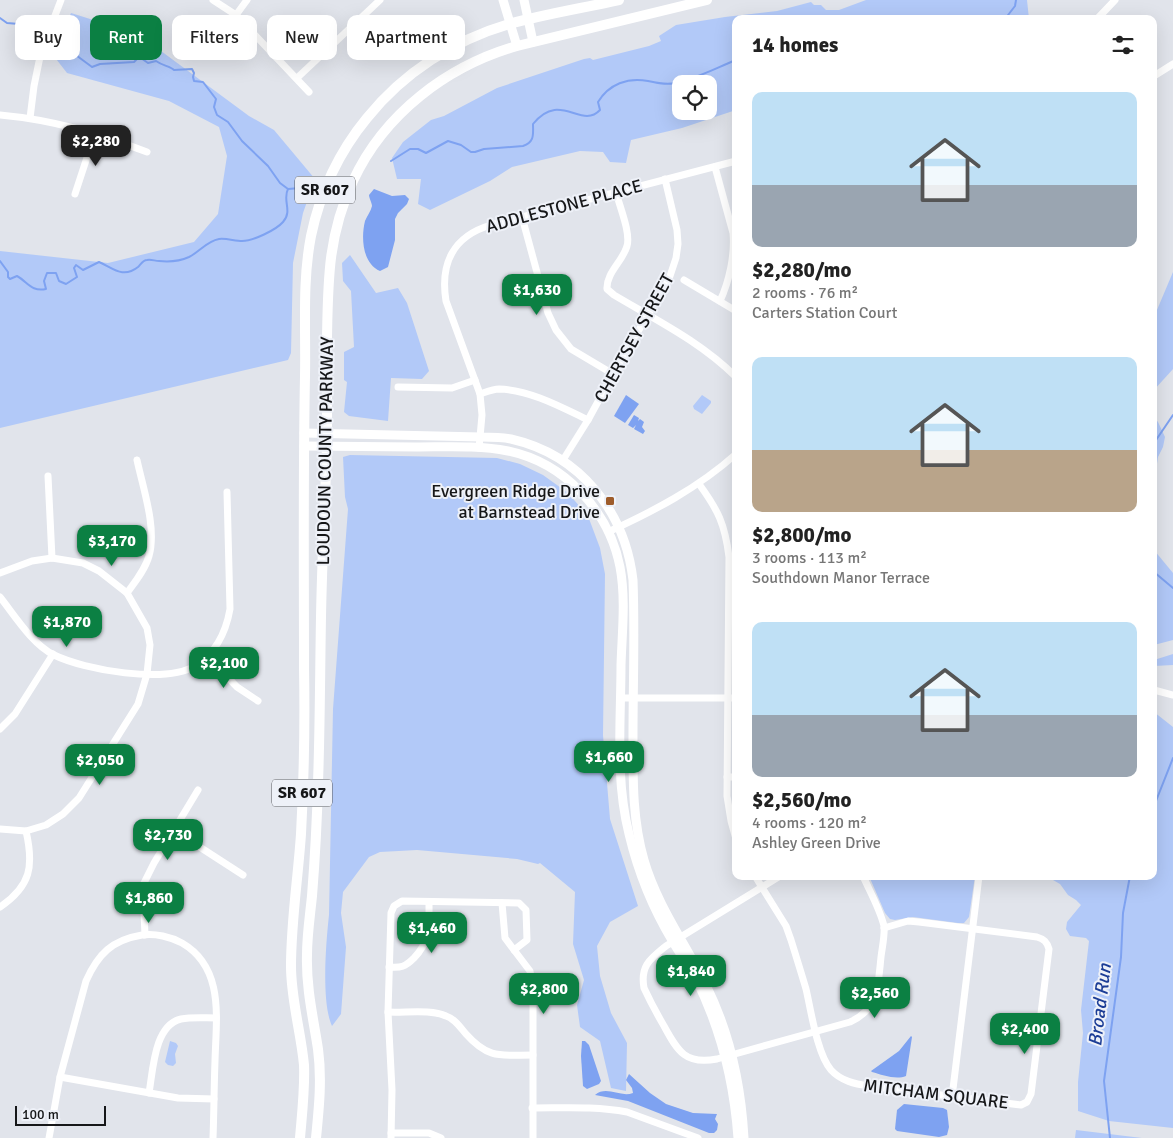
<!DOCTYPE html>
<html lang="en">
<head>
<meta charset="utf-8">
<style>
  :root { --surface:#fff; --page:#f2f2f2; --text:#222; --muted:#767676; --accent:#0b8043 }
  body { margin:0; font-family:Signika,sans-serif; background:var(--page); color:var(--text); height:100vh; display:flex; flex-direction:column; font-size:19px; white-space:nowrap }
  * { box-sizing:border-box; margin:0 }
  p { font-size:16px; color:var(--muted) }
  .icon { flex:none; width:28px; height:28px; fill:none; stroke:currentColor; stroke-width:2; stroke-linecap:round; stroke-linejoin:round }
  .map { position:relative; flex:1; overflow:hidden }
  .drawer { position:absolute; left:732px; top:15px; width:425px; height:865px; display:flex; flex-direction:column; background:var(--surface); border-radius:10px; box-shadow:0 5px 20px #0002 }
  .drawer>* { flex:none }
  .banner { position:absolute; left:15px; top:15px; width:475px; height:45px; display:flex; gap:10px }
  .controls { position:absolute; left:672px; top:75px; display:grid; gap:10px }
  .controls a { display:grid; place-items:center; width:45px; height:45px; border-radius:10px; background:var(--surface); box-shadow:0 5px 20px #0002; font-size:25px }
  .scale { position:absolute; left:15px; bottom:12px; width:91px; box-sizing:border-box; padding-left:5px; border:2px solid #161719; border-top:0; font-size:14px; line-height:18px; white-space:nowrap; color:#161719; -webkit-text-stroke:4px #eef1f8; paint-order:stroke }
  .price { position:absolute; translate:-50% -42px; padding:0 11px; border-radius:10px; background:var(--accent); color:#fff; font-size:16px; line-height:32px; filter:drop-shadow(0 1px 2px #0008) }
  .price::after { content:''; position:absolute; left:50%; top:30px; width:15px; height:11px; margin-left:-8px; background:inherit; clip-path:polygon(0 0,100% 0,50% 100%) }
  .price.on { background:#222; color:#fff }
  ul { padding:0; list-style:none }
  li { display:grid; align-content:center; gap:10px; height:265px; padding:0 20px }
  li span { display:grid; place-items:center; height:155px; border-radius:10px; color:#555 }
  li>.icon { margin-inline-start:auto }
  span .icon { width:90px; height:90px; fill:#fffc; stroke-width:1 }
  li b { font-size:21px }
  h2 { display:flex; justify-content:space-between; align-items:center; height:60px; padding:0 20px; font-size:21px }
  .pill { padding:0 18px; border-radius:10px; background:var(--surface); box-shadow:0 5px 20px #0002; font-size:18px; line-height:45px }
  .pill.on { background:var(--accent); color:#fff }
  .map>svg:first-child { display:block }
  .green { fill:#b2c9f8; fill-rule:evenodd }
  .water { fill:#7ea2f1 }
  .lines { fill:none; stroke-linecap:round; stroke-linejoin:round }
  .stream { stroke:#7ea2f1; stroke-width:2 }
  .street { stroke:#fff; stroke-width:7 }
  .secondary { stroke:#fff; stroke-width:9 }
  .primary { stroke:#fff; stroke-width:10 }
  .poi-dot { fill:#9e5c2a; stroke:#eef1f8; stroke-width:2 }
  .labels { text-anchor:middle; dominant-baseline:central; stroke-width:4; stroke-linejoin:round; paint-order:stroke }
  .shield { fill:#eef1f8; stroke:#57585c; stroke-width:1 }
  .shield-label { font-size:16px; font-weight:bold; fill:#161719 }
  .street-label { font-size:18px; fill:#161719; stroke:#eef1f8 }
  .poi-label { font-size:18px; fill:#161719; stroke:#eef1f8; text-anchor:end }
  .water-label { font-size:19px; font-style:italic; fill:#1c3d96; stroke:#eef1f8 }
</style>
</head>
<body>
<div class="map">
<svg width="1173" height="1138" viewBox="0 0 1173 1138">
  <rect width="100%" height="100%" fill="#e1e4eb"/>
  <g class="green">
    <path d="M866,0H1027L1029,19H736V110L682,128L631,140L626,163L610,162L603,152L580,151L512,167L490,181L430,210L418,204L421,179H397L392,158L403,142L431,120L444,116L497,88L584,59L590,58L593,60L649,46L661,41L659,36L676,25L725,17L777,11L811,2L814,5H821L826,10H839ZM681,84H709V111H681Z"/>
    <polygon points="71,13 138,34 249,116 274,130 315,179 303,213 293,263 291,353 288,360 0,428 0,251 108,263 194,242 218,214 227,156 219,127 169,101 67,73 53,55"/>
    <polygon points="350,255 376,293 398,288 407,303 429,371 422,379 391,378 388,421 349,416 344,412 347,382 344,380 344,352 354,347 351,291 343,281 342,263"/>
    <polygon points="1173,272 1173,369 1154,390 1154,317"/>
    <polygon points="702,395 711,401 711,403 702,414 694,409 693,406"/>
    <polygon points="1154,417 1158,422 1165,437 1163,447 1158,457 1154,484"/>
    <path d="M350,455L497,458L520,464L543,475L568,493L588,516L600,548L605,574L603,735L610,819L638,906L610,922L597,946L600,976L611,1013L627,1043L626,1091L611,1088L600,1041L580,1027L577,1005L584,980L573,944L575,892L540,863L538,864L517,859L417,850L380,852L369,857L343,892L341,913L346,947L341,1014L332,1026C321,1002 326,942 329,915L333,709L348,509L345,497L343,457Z"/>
    <polygon points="1154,550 1173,573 1173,640 1154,645"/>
    <polygon points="1173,654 1173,665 1154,666 1154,660"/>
    <polygon points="1154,712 1173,727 1173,1128 1109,1121 1078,1111 1078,1082 1083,1033 1081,1010 1089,941 1086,938 1070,936 1066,929 1067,922 1081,905 1076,900 1068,895 1060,884 1046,876 1154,876"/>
    <polygon points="869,876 975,876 969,917 964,923 958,923 913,917 895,920 890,919 885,913"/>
    <polygon points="170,1041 176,1043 178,1046 175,1054 176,1063 173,1066 168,1065 165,1062"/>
    <polygon points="1076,1130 1142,1138 1075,1138"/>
  </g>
  <g class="water">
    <path d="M374,189L392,196L405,195L409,199L407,204L398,213L395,219V240L388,267L380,271C362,263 361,237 365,221C367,216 371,211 372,206C372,203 369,198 369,195Z"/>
    <polygon points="626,395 639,404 625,423 614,416"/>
    <polygon points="634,415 639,418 638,421 640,419 644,422 642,427 645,431 643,434 634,429 636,425 633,428 628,425"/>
    <path d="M911,1036L912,1037L906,1076C896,1080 882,1075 872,1072L871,1071L899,1051Z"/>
    <polygon points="582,1041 585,1041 589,1045 601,1081 599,1084 587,1089 583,1086 581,1056"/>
    <path d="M629,1074L650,1093L666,1104L693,1113L717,1114L715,1119L718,1124L717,1130L714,1133H709L628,1101L595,1095C607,1085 620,1098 633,1093L632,1088L626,1080Z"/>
    <polygon points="904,1104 943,1108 947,1110 949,1127 947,1135 939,1137 897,1131 895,1129 897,1110"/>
  </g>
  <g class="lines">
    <g class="stream">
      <polyline points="0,18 7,23 19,24 32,36"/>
      <polyline points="1005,19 1015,6 1016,0"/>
      <path d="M57,41L92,67L100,64L134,62L137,59L141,58L148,63L156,61C163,66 170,66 174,70L192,69L194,73L193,77L194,81L203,82L216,99L214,107L217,115L228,122L242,141L268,166L280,183L288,189"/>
      <path d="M391,161L410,149H418L426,153L448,141L461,145L471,152H475L484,149L523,146C535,142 533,134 533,124C560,90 581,130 600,110L598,102C609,84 628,77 648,81C657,83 665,85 675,83C696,79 716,68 736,60"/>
      <path d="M0,261L8,272V277L10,279L17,276C28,282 31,292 46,289L44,281L47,273H56L59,281L66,284L77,277L74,268L76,265L83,270L99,262C113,268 123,279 138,267C141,264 143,260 147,260C151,259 155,261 159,261C168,262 180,261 189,257C199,252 207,241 219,239C226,238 235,241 242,241C253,241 276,230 283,222C293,211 282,200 288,189L300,188L306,182L314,177"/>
      <polyline points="1154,443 1173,415"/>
      <polyline points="1154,572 1173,588"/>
      <polyline points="1154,806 1173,758"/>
      <polyline points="1110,1138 1104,1081 1121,957 1123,913 1130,876"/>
    </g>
    <g class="street">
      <polyline points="213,0 236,15 309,92"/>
      <polyline points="236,15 247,0"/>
      <polyline points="1097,19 1115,0"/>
      <polyline points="1154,76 1173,64"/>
      <polyline points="297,78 380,0"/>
      <path d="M0,115C54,120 97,133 147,152"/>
      <polyline points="30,118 34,86 41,52 61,0"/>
      <path d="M715,167L733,233C735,255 729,282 720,301"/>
      <path d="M616,192C619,205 631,233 627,246C623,261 606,273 607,289L614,295C656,320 701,342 736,377"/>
      <polyline points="75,194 95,133"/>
      <polyline points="522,217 548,313 556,330 571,349 613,374"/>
      <polyline points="684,280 736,311"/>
      <polyline points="398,387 452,388 475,380"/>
      <path d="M480,394C486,392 493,389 499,389C530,390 561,407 588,420"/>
      <path d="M479,448L482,415L480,394L446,301C440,264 453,236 491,225L736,161"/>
      <polyline points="563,460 588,420 613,374 669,279 676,258 678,244 677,230 665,179"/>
      <polyline points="48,476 52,558"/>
      <path d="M699,484C718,510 725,524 729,557L727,796L731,821L736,839"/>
      <path d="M608,532C654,511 698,488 736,454"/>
      <polyline points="0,573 32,561 52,558 83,563 99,571 127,593 147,628 150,645 147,674 138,704 79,798 63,814 46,825 26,831 0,829"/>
      <path d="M127,593C135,582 145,570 149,556C157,528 143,488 137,460"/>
      <path d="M0,597C15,616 32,644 54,655C85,670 165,684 195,666C216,653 226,632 230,609L227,492"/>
      <polyline points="207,656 237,687 258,701"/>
      <polyline points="1154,690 1173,695"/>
      <polyline points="621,698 736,698"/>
      <polyline points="0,729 15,714 53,654"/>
      <polyline points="727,777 736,777"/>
      <polyline points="175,831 243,875"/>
      <path d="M755,876L786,926L791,940C796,956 801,972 806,989C811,1010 817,1054 831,1070C841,1081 855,1084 869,1086L1021,1105L1027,1102L1031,1094L1049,949C1047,942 1044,939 1037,937L919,922L908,921L884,928"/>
      <path d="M780,876L666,946C650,959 640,966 644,988C650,1001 657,1014 664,1026C678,1052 686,1065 717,1059L850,1022C879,1009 878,985 881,957C882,948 885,936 884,926C880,909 870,892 863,876"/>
      <polyline points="502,903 505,938 530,971 533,989 533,1138"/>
      <path d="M0,907C31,886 34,866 26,831"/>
      <polyline points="145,935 143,892 144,883 154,863 198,790"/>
      <path d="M389,967C401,968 405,967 414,958C431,940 429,926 429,902"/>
      <path d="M388,1012C405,1013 431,1009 446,1016C455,1019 460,1027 466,1034C489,1060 502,1055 533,1055"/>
      <polyline points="60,1077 178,1098 214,1099"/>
      <path d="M149,1093C153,1071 154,1025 181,1019C192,1017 204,1018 216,1018"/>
      <polyline points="952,1097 979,876"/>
      <path d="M532,1108C564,1108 596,1106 627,1112L698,1138"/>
      <polyline points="391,1133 429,1133 441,1138"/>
      <path d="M49,1138L60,1077L86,981C98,954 112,940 142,935C155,933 171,937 182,943C225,968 216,1019 215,1061C214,1087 214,1112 213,1138"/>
      <polyline points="391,1138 392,1090 388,1012 391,913 394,906 402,901 519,903 526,910 527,940 514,950"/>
    </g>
    <g class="secondary">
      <polyline points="503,0 517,46"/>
      <polyline points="524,0 533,42"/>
      <path d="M304,433L481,437C491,437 502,437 511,439C581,455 625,512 633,580C635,632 633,684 633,736C633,777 632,819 644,860C657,905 685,943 706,985C730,1033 741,1084 744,1138"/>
      <path d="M304,446C341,446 379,447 416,447C446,447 478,445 508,451C565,463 609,511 620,567C626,599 622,633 621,665C621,721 615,779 629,834C638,872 653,909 673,942C680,954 689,966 696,979C721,1029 734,1082 738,1138"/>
    </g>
    <g class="primary">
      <path d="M300,1138C302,1114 305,1089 304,1065C301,1032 291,1000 291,966C291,922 298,878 301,834C304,779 305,723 304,668C304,571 303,473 305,376C306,330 302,282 311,236C320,193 339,152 367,118C403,73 454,40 509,24C545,14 583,8 619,0"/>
      <path d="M316,1138C319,1108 322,1079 318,1049C313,1017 306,987 307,955C307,935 310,916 312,896C315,858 317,821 318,783C320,728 320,672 321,617C322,560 325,502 327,445C327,409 327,374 327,338C328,280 328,235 353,181C384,114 447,66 517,46L707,0"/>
    </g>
  </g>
  <rect class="poi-dot" x="605" y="496" width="10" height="10" rx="2.5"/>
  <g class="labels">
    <g class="shield">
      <rect x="295" y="176.5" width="60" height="27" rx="4"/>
      <rect x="272" y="779.5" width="60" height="27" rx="4"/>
    </g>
    <g class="shield-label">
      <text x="325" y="190">SR 607</text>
      <text x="302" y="793">SR 607</text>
    </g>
    <g class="street-label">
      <text transform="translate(564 206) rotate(-15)">ADDLESTONE PLACE</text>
      <text transform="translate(634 338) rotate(-61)">CHERTSEY STREET</text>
      <text transform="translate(325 451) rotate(-89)">LOUDOUN COUNTY PARKWAY</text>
      <text transform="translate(936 1094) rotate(7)">MITCHAM SQUARE</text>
    </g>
    <g class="poi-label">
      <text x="600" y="491">Evergreen Ridge Drive<tspan x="600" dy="21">at Barnstead Drive</tspan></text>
    </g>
    <g class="water-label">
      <text transform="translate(1100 1005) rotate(-83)">Broad Run</text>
    </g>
  </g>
</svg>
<div class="controls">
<a><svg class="icon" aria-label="locate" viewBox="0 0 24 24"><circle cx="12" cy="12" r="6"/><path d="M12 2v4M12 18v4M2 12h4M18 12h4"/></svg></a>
</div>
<div class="scale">100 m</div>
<b class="price on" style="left:96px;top:167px">$2,280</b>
<b class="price" style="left:537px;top:316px">$1,630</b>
<b class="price" style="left:112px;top:567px">$3,170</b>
<b class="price" style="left:67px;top:648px">$1,870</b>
<b class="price" style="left:224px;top:689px">$2,100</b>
<b class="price" style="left:609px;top:783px">$1,660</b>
<b class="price" style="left:100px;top:786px">$2,050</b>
<b class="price" style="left:168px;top:861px">$2,730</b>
<b class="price" style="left:149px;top:924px">$1,860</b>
<b class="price" style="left:432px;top:954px">$1,460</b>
<b class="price" style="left:691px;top:997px">$1,840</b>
<b class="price" style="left:544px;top:1015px">$2,800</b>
<b class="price" style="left:875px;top:1019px">$2,560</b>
<b class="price" style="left:1025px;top:1055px">$2,400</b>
<div class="banner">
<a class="pill">Buy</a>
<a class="pill on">Rent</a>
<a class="pill">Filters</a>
<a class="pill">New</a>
<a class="pill">Apartment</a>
</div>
<section class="drawer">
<h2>14 homes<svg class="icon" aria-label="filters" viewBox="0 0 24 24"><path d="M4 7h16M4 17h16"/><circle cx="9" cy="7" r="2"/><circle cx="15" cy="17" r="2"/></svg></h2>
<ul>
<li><span style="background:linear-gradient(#bfe0f5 60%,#9aa5b1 0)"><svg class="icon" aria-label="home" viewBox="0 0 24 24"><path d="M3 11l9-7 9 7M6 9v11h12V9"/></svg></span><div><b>$2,280/mo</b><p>2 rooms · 76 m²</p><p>Carters Station Court</p></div></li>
<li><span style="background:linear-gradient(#bfe0f5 60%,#b9a48a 0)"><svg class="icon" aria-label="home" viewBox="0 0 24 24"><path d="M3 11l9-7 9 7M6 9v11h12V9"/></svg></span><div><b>$2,800/mo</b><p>3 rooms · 113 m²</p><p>Southdown Manor Terrace</p></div></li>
<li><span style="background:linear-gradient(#bfe0f5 60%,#9aa5b1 0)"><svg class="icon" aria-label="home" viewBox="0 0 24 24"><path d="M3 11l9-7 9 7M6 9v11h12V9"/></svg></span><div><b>$2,560/mo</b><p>4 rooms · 120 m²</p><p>Ashley Green Drive</p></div></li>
</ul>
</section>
</div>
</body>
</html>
